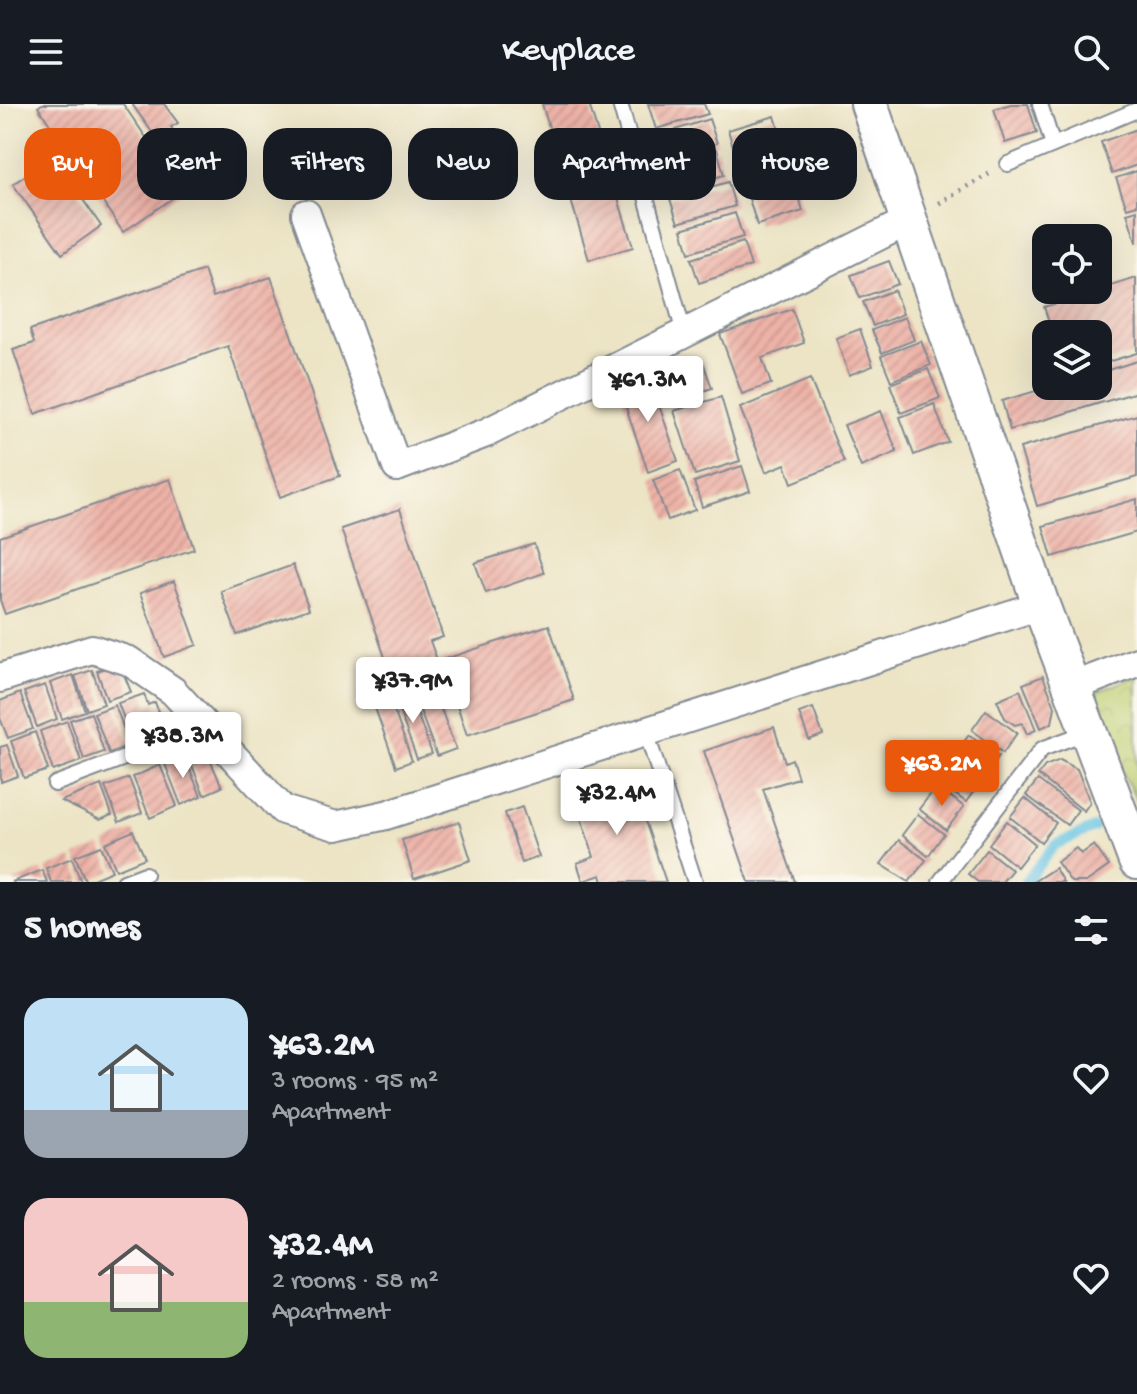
<!DOCTYPE html>
<html lang="en">
<head>
<meta charset="utf-8">
<style>
  :root { --surface:#171b24; --page:#20242c; --text:#f1f3f6; --muted:#9ea1a6; --accent:#ea580c }
  body { margin:0; font-family:"Gochi Hand",sans-serif; background:var(--page); color:var(--text); height:100vh; display:flex; flex-direction:column; font-size:30px; white-space:nowrap }
  * { box-sizing:border-box; margin:0 }
  p { font-size:26px; color:var(--muted) }
  .icon { flex:none; width:44px; height:44px; fill:none; stroke:currentColor; stroke-width:2; stroke-linecap:round; stroke-linejoin:round }
  .map { position:relative; height:778px; overflow:hidden }
  .drawer { display:flex; flex-direction:column; background:var(--surface); flex:1 }
  .drawer>* { flex:none }
  .hud { position:absolute; left:24px; top:24px; width:1090px; height:72px; display:flex; gap:16px }
  .tools { position:absolute; left:1032px; top:120px; display:grid; gap:16px }
  .tools a { display:grid; place-items:center; width:80px; height:80px; border-radius:16px; background:var(--surface); box-shadow:0 8px 32px #0002; font-size:40px }
  .price { position:absolute; translate:-50% -68px; padding:0 18px; border-radius:8px; background:#fff; color:#222; font-size:26px; line-height:52px; filter:drop-shadow(0 2px 4px #0008) }
  .price::after { content:''; position:absolute; left:50%; top:48px; width:24px; height:18px; margin-left:-12px; background:inherit; clip-path:polygon(0 0,100% 0,50% 100%) }
  .price.active { background:var(--accent); color:#fff }
  ul { padding:0; list-style:none }
  li { display:flex; align-items:center; gap:24px; height:200px; padding:0 24px }
  li span { display:grid; place-items:center; flex:none; width:224px; height:160px; border-radius:24px; color:#555 }
  li>.icon { margin-inline-start:auto }
  span .icon { width:96px; height:96px; fill:#fffc; stroke-width:1 }
  li b { font-size:34px }
  h2 { display:flex; justify-content:space-between; align-items:center; height:96px; padding:0 24px; font-size:34px }
  .chip { padding:0 28px; border-radius:24px; background:var(--surface); box-shadow:0 8px 32px #0002; font-size:28px; line-height:72px }
  .chip.active { background:var(--accent); color:#fff }
  header { display:flex; justify-content:space-between; align-items:center; height:104px; padding:0 24px; background:var(--surface); font-size:36px; font-weight:600 }
  .map>svg:first-child { display:block }
  .park { fill:url(#park-crowns); stroke:#6c7e67; stroke-width:2 }
  .lines { fill:none; stroke-linecap:round; stroke-linejoin:round }
  .stream { stroke:#66c4e4; stroke-width:10 }
  .building { fill:url(#building-hatch) }
  .service-casing { stroke:#848a92; stroke-width:18 }
  .minor-casing { stroke:#848a92; stroke-width:32 }
  .tertiary-casing { stroke:#848a92; stroke-width:40 }
  .path { stroke:#848a92; stroke-width:5; stroke-dasharray:2 6; stroke-linecap:butt }
  .service { stroke:#fff; stroke-width:14 }
  .minor { stroke:#fff; stroke-width:28 }
  .tertiary { stroke:#fff; stroke-width:36 }
</style>
</head>
<body>
<header><svg class="icon" aria-label="menu" viewBox="0 0 24 24"><path d="M4 6h16M4 12h16M4 18h16"/></svg>Keyplace<svg class="icon" aria-label="search" viewBox="0 0 24 24"><circle cx="10" cy="10" r="6"/><path d="M15 15l6 6"/></svg></header>
<div class="map">
<svg width="1137" height="778" viewBox="0 0 1137 778">
  <defs>
    <pattern id="park-crowns" width="20" height="18" patternUnits="userSpaceOnUse" patternTransform="scale(2)"><rect width="20" height="18" fill="#bdce70"/><path d="M2 6a3 3 0 1 1 6 0M12 15a3 3 0 1 1 6 0" fill="none" stroke="#a2b163"/></pattern>
    <pattern id="building-hatch" width="6" height="6" patternUnits="userSpaceOnUse" patternTransform="scale(2)"><rect width="6" height="6" fill="#edb2a7"/><path d="M-1 1l2-2M0 6l6-6M5 7l2-2" fill="none" stroke="#cb9992"/></pattern>
  </defs>
  <rect width="100%" height="100%" fill="#fbf7ec"/>
  <filter id="ink" filterUnits="userSpaceOnUse"><feTurbulence type="fractalNoise" baseFrequency=".0125" numOctaves="2"/><feDisplacementMap in="SourceGraphic" scale="16" xChannelSelector="R" yChannelSelector="G"/><feConvolveMatrix kernelMatrix="1 2 1 2 8 2 1 2 1" color-interpolation-filters="sRGB"/></filter>
  <filter id="wash" filterUnits="userSpaceOnUse"><feTurbulence type="fractalNoise" baseFrequency=".006" numOctaves="4" result="noise"/><feDisplacementMap in="SourceGraphic" scale="32" xChannelSelector="R" yChannelSelector="G"/><feGaussianBlur stdDeviation="1.8" result="paint"/><feColorMatrix in="noise" values="0 0 0 0 0 0 0 0 0 0 0 0 0 0 0 0 0 1.4 0 .05"/><feComposite in="paint" operator="in"/></filter>
  <g filter="url(#wash)">
    <rect width="100%" height="100%" fill="#ece4c5"/>
    <polygon class="park" points="1137,572 1137,697 1116,656 1103,604 1096,588"/>
    <g class="lines">
      <polyline class="stream" points="1025,778 1055,741 1094,724"/>
    </g>
    <g id="blocks">
      <g class="building">
        <polygon points="42,0 123,0 183,87 123,128 38,3"/>
        <polygon points="132,0 164,0 178,19 171,23 196,59 181,69"/>
        <polygon points="542,0 589,0 633,143 589,156"/>
        <polygon points="648,0 704,0 708,10 656,25"/>
        <polygon points="1011,0 1028,0 1037,29 1005,39 994,5"/>
        <polygon points="775,12 803,107 757,121 728,26"/>
        <polygon points="709,15 717,39 665,56 657,32"/>
        <polygon points="1137,25 1137,61 1112,70 1101,38"/>
        <polygon points="717,45 724,71 673,86 665,61"/>
        <polygon points="53,52 101,122 62,150 13,80"/>
        <polygon points="1137,67 1137,101 1127,104 1116,74"/>
        <polygon points="728,78 735,102 678,119 670,95"/>
        <polygon points="1137,106 1137,138 1136,138 1127,109"/>
        <polygon points="735,109 743,133 689,149 682,125"/>
        <polygon points="743,138 751,162 699,179 691,155"/>
        <polygon points="889,157 898,180 860,194 851,171"/>
        <polygon points="204,166 213,193 271,173 340,372 280,393 228,242 35,310 13,246 34,239 30,226"/>
        <polygon points="1136,174 1137,249 1098,261 1098,230 1053,230 1044,203"/>
        <polygon points="894,186 903,210 873,222 863,198"/>
        <polygon points="792,205 804,239 762,254 771,280 742,290 720,230"/>
        <polygon points="905,213 914,236 882,249 872,226"/>
        <polygon points="860,225 873,262 849,271 836,234"/>
        <polygon points="921,237 931,261 891,277 881,252"/>
        <polygon points="1137,257 1137,288 1010,326 1002,297 1053,282 1098,282 1098,269"/>
        <polygon points="703,258 712,284 670,298 661,272"/>
        <polygon points="928,265 940,294 901,309 890,280"/>
        <polygon points="649,272 678,357 648,368 619,283"/>
        <polygon points="810,275 844,358 792,379 785,360 766,368 740,304"/>
        <polygon points="721,293 740,357 695,371 674,307"/>
        <polygon points="934,300 948,338 914,351 900,313"/>
        <polygon points="881,307 897,348 861,363 844,321"/>
        <polygon points="1137,311 1137,373 1037,402 1020,344"/>
        <polygon points="742,362 750,387 702,403 694,378"/>
        <polygon points="680,366 695,406 668,416 653,376"/>
        <polygon points="170,375 194,445 5,510 0,496 0,433"/>
        <polygon points="1137,395 1137,428 1052,453 1043,422"/>
        <polygon points="400,405 443,533 430,537 437,556 391,571 341,425"/>
        <polygon points="534,440 544,469 486,489 475,459"/>
        <polygon points="293,461 309,505 237,531 221,487"/>
        <polygon points="174,477 197,541 164,553 140,489"/>
        <polygon points="549,521 574,596 467,631 442,556"/>
        <polygon points="113,562 123,568 131,588 107,596 97,567"/>
        <polygon points="92,566 104,600 87,606 75,572"/>
        <polygon points="73,571 85,607 62,615 50,579"/>
        <polygon points="1043,572 1055,603 1052,619 1041,624 1023,580"/>
        <polygon points="45,581 57,615 37,623 24,588"/>
        <polygon points="432,581 456,645 437,652 413,588"/>
        <polygon points="1020,586 1036,626 1027,630 1022,619 1015,621 1005,614 997,596"/>
        <polygon points="409,587 432,650 417,655 394,593"/>
        <polygon points="20,589 33,625 8,634 0,614 0,597"/>
        <polygon points="144,590 148,601 155,598 166,629 134,641 118,599"/>
        <polygon points="390,595 412,657 396,663 374,601"/>
        <polygon points="115,601 130,641 109,649 94,609"/>
        <polygon points="813,604 823,631 809,636 799,609"/>
        <polygon points="986,606 1017,629 1003,649 972,626"/>
        <polygon points="91,609 104,648 84,655 70,616"/>
        <polygon points="67,617 81,657 53,667 40,627"/>
        <polygon points="774,623 785,658 792,655 798,674 763,685 795,778 749,778 704,647"/>
        <polygon points="35,628 48,666 24,674 11,637"/>
        <polygon points="969,631 999,652 985,672 955,650"/>
        <polygon points="7,641 18,672 1,678 0,643"/>
        <polygon points="205,644 222,683 204,691 188,651"/>
        <polygon points="184,652 201,692 181,701 165,660"/>
        <polygon points="953,656 982,676 966,698 937,677"/>
        <polygon points="1060,656 1077,665 1090,698 1084,707 1038,671 1045,662"/>
        <polygon points="160,661 177,702 150,714 133,673"/>
        <polygon points="129,674 142,709 119,718 105,683"/>
        <polygon points="1038,676 1078,706 1067,721 1026,691"/>
        <polygon points="610,677 615,692 634,685 666,778 603,778 601,771 583,777 577,759 594,753 573,690"/>
        <polygon points="101,681 112,711 100,716 61,697"/>
        <polygon points="937,682 964,703 946,726 919,705"/>
        <polygon points="1025,694 1056,719 1041,738 1010,713"/>
        <polygon points="522,703 539,753 522,759 505,709"/>
        <polygon points="918,710 944,730 928,752 902,731"/>
        <polygon points="1007,717 1035,740 1017,763 989,740"/>
        <polygon points="459,718 471,756 414,775 402,736"/>
        <polygon points="133,727 145,754 116,766 105,739"/>
        <polygon points="899,736 926,756 909,778 881,760"/>
        <polygon points="1094,741 1109,762 1086,778 1071,778 1057,758 1076,744 1081,750"/>
        <polygon points="101,742 112,767 86,778 75,752"/>
        <polygon points="987,746 1012,766 1002,778 978,778 968,770"/>
        <polygon points="72,754 81,778 51,778 46,764"/>
        <polygon points="1055,764 1063,778 1033,778"/>
        <polygon points="42,766 47,778 12,778"/>
      </g>
    </g>
  </g>
  <g filter="url(#ink)">
    <use href="#blocks" fill-opacity="0" stroke="#848a92" stroke-width="2"/>
    <g class="lines">
      <defs>
        <g id="service">
          <polyline points="620,0 684,229"/>
          <polyline points="1040,0 1053,41"/>
          <polyline points="1008,60 1137,6"/>
          <polyline points="646,628 695,778"/>
          <polyline points="55,680 207,623"/>
          <polyline points="124,778 145,770"/>
          <polyline points="940,778 1042,645 1087,628"/>
        </g>
        <g id="minor">
          <polyline points="306,110 397,363 486,329 908,117"/>
          <polyline points="0,574 92,545 129,557 173,587 283,706 336,722 386,711 1041,501"/>
          <polyline points="1072,583 1137,558"/>
        </g>
        <polyline id="tertiary" points="869,0 1041,501 1137,757"/>
      </defs>
      <use href="#service" class="service-casing"/>
      <use href="#minor" class="minor-casing"/>
      <use href="#tertiary" class="tertiary-casing"/>
      <polyline class="path" points="939,99 989,70"/>
      <use href="#service" class="service"/>
      <use href="#minor" class="minor"/>
      <use href="#tertiary" class="tertiary"/>
    </g>
  </g>
</svg>
<div class="tools">
<a><svg class="icon" aria-label="locate" viewBox="0 0 24 24"><circle cx="12" cy="12" r="6"/><path d="M12 2v4M12 18v4M2 12h4M18 12h4"/></svg></a>
<a><svg class="icon" aria-label="layers" viewBox="0 0 24 24"><path d="M12 4l9 5-9 5-9-5zM3 14l9 5 9-5"/></svg></a>
</div>
<b class="price" style="left:648px;top:320px">¥61.3M</b>
<b class="price" style="left:413px;top:621px">¥37.9M</b>
<b class="price" style="left:183px;top:676px">¥38.3M</b>
<b class="price active" style="left:942px;top:704px">¥63.2M</b>
<b class="price" style="left:617px;top:733px">¥32.4M</b>
<div class="hud">
<a class="chip active">Buy</a>
<a class="chip">Rent</a>
<a class="chip">Filters</a>
<a class="chip">New</a>
<a class="chip">Apartment</a>
<a class="chip">House</a>
</div>
</div>
<section class="drawer">
<h2>5 homes<svg class="icon" aria-label="filters" viewBox="0 0 24 24"><path d="M4 7h16M4 17h16"/><circle cx="9" cy="7" r="2"/><circle cx="15" cy="17" r="2"/></svg></h2>
<ul>
<li><span style="background:linear-gradient(#bfe0f5 70%,#9aa5b1 0)"><svg class="icon" aria-label="home" viewBox="0 0 24 24"><path d="M3 11l9-7 9 7M6 9v11h12V9"/></svg></span><div><b>¥63.2M</b><p>3 rooms · 95 m²</p><p>Apartment</p></div><svg class="icon" aria-label="heart" viewBox="0 0 24 24"><path d="M12 20l-8-8c-3-5 5-10 8-4 3-6 11-1 8 4z"/></svg></li>
<li><span style="background:linear-gradient(#f6c9c9 65%,#8fb573 0)"><svg class="icon" aria-label="home" viewBox="0 0 24 24"><path d="M3 11l9-7 9 7M6 9v11h12V9"/></svg></span><div><b>¥32.4M</b><p>2 rooms · 58 m²</p><p>Apartment</p></div><svg class="icon" aria-label="heart" viewBox="0 0 24 24"><path d="M12 20l-8-8c-3-5 5-10 8-4 3-6 11-1 8 4z"/></svg></li>
</ul>
</section>
</body>
</html>
